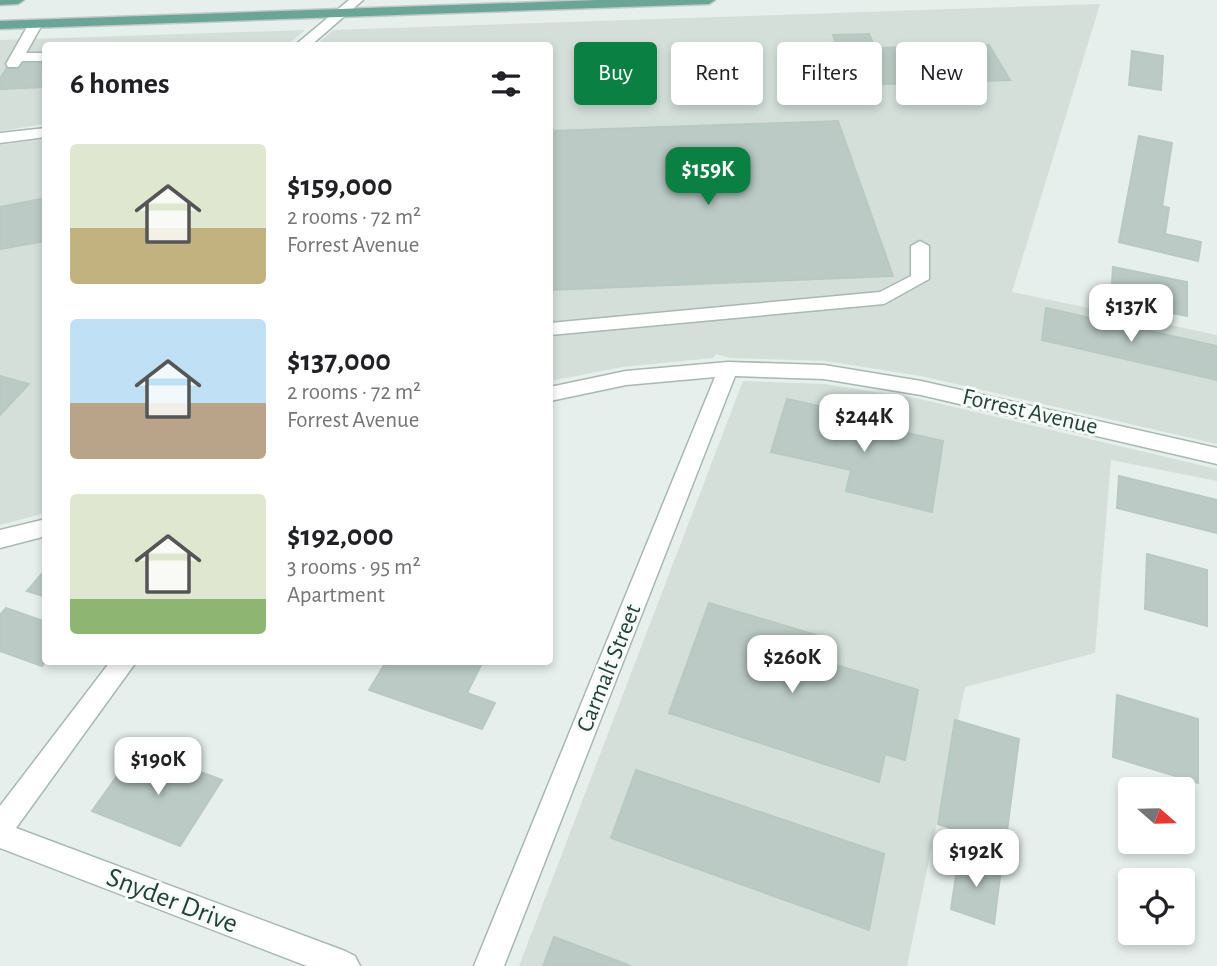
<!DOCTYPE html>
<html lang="en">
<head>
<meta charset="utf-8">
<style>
  :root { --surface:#fff; --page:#f6f6f6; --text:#202124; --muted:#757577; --accent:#0b8043 }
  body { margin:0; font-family:"Alegreya Sans",sans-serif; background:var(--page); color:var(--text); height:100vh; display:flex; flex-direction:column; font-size:26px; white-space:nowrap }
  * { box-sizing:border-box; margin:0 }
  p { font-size:23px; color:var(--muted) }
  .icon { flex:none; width:38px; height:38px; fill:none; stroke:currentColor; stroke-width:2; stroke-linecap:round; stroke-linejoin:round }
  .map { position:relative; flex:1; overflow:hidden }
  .panel { position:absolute; left:42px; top:42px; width:511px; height:623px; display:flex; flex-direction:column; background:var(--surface); border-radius:7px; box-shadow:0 4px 10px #0003 }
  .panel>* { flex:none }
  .banner { position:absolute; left:574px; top:42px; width:537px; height:63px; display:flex; gap:14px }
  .needle { width:46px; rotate:110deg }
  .controls { position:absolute; left:1118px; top:777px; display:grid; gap:14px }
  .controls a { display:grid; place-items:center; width:77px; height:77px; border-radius:7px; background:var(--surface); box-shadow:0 4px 10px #0003; font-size:35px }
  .price { position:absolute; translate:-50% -60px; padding:0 16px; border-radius:14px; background:#fff; color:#222; font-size:23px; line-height:46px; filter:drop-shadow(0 2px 4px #0008) }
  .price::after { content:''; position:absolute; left:50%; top:42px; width:21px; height:16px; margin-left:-10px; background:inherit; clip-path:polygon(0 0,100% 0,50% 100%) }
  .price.selected { background:var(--accent); color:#fff }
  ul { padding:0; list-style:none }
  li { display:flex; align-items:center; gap:21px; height:175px; padding:0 28px }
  li span { display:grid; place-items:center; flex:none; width:196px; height:140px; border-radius:7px; color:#555 }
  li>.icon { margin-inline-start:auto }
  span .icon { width:84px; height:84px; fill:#fffc; stroke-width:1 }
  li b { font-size:30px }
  h2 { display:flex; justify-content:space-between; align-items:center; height:84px; padding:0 28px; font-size:30px }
  .chip { padding:0 24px; border-radius:7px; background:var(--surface); box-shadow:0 4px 10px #0003; font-size:24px; line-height:63px }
  .chip.selected { background:var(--accent); color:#fff }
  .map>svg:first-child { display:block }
  .built { fill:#d4dfda }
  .building { fill:#bbcac4; stroke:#b8c9c2; stroke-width:2 }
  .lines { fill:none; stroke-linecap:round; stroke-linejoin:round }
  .minor-casing { stroke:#a8b8b2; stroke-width:3 }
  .major-casing { stroke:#c2cac8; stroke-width:3 }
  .minor { fill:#fff; fill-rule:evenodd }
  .major { fill:#6aa596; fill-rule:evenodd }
  .labels { text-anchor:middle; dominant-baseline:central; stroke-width:6; stroke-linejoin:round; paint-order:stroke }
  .street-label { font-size:24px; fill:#24423a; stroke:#f7fbf9 }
  .near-street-label { font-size:28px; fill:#24423a; stroke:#f7fbf9 }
</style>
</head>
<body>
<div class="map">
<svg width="1217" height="966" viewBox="0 0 1217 966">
  <rect width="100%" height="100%" fill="#e6efeb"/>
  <g class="built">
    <polygon points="1100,4 1012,292 1217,335 1217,444 921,376 825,361 730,358 716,354 713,358 622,367 550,381 550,46 315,46 333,30"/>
    <polygon points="305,30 287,45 46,46 45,124 0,131 0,40"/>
    <polygon points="45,139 45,513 0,525 0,145"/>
    <polygon points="743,381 825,384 920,399 1217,469 1217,481 1111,460 1095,653 965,687 907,966 519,966"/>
  </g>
  <g class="building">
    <polygon points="869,34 875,48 989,45 1010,80 852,85 833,35"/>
    <polygon points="1132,51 1163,56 1161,90 1129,85"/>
    <polygon points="46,63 46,87 0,89 0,79 9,64"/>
    <polygon points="838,121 893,276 550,290 550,131"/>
    <polygon points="1139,136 1172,143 1162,206 1169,208 1165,234 1201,242 1198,261 1119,242"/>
    <polygon points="46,198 46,241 0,249 0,207"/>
    <polygon points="1113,267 1187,282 1187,316 1111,300"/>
    <polygon points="1046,308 1217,346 1217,380 1042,340"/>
    <polygon points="0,376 29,384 0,415"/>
    <polygon points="787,399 824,407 822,414 943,441 932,512 846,491 851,470 771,452"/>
    <polygon points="1119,476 1217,500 1217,533 1117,508"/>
    <polygon points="1147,554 1207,570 1207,626 1145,609"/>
    <polygon points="46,569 46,597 27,591"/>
    <polygon points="709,603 816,635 810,657 918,690 905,760 885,754 879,782 669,713"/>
    <polygon points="6,608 46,622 46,661 42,666 0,651 0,615"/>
    <polygon points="386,662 482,663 467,693 495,703 482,729 369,690"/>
    <polygon points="1117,695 1198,719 1198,783 1113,757"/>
    <polygon points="955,720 1019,739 1005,846 938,824"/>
    <polygon points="137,748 222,780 180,846 92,811"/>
    <polygon points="636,770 884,854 869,930 611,838"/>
    <polygon points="959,855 1001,869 994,924 951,909"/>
    <polygon points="554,937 631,966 543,966"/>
  </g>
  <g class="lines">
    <defs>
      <g id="minor">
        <polygon points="349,0 363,0 310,46 294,46"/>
        <polygon points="31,20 43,23 26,53 46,53 46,61 22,61 18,67 8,67 6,64"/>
        <polygon points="46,128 46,137 0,143 0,133"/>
        <polygon points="920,241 929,246 929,279 884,304 550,335 550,323 880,292 911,276 911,246"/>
        <polygon points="728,362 824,365 921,381 1217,448 1217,464 921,395 824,379 735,376 504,966 474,966 715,377 626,385 550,401 550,387 626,371"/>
        <polygon points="46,519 46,536 0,548 0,530"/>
        <polygon points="110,662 136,662 16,828 345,951 355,956 360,966 307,966 0,848 0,806"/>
      </g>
      <g id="major">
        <polygon points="0,0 24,0 18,4 0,5"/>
        <polygon points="598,0 715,0 709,4 0,29 0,21"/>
      </g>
    </defs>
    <use href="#minor" class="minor-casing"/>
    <use href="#major" class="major-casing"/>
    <use href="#minor" class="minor"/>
    <use href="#major" class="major"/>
  </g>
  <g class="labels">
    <g class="street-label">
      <text transform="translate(1030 412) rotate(13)">Forrest Avenue</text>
      <text transform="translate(609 668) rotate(-68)">Carmalt Street</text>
    </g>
    <g class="near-street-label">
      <text transform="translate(172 901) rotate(21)">Snyder Drive</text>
    </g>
  </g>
</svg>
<div class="controls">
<a><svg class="needle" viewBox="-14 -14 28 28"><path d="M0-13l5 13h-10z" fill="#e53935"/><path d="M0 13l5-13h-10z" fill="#757577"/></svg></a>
<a><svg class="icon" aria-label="locate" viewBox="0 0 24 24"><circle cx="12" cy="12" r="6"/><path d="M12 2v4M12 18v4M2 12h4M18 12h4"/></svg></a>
</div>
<b class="price selected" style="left:708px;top:207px">$159K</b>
<b class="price" style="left:1131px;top:344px">$137K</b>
<b class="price" style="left:864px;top:454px">$244K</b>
<b class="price" style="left:792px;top:695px">$260K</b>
<b class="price" style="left:158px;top:797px">$190K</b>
<b class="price" style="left:976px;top:889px">$192K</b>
<div class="banner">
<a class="chip selected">Buy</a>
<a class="chip">Rent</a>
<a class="chip">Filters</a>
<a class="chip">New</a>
</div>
<section class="panel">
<h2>6 homes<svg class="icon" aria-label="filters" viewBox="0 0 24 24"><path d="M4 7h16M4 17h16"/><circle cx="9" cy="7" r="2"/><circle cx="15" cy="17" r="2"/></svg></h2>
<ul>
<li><span style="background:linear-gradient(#dfe7d0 60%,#c2b280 0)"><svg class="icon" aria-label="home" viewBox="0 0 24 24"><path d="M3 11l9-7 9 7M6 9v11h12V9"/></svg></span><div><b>$159,000</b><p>2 rooms · 72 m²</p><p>Forrest Avenue</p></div></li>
<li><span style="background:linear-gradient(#bfe0f5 60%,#b9a48a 0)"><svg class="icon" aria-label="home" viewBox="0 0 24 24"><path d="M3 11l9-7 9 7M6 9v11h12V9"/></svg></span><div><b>$137,000</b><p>2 rooms · 72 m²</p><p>Forrest Avenue</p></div></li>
<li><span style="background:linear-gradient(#dfe7d0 75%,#8fb573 0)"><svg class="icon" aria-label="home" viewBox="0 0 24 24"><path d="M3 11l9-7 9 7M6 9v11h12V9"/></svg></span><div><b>$192,000</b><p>3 rooms · 95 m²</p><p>Apartment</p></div></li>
</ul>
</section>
</div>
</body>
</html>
